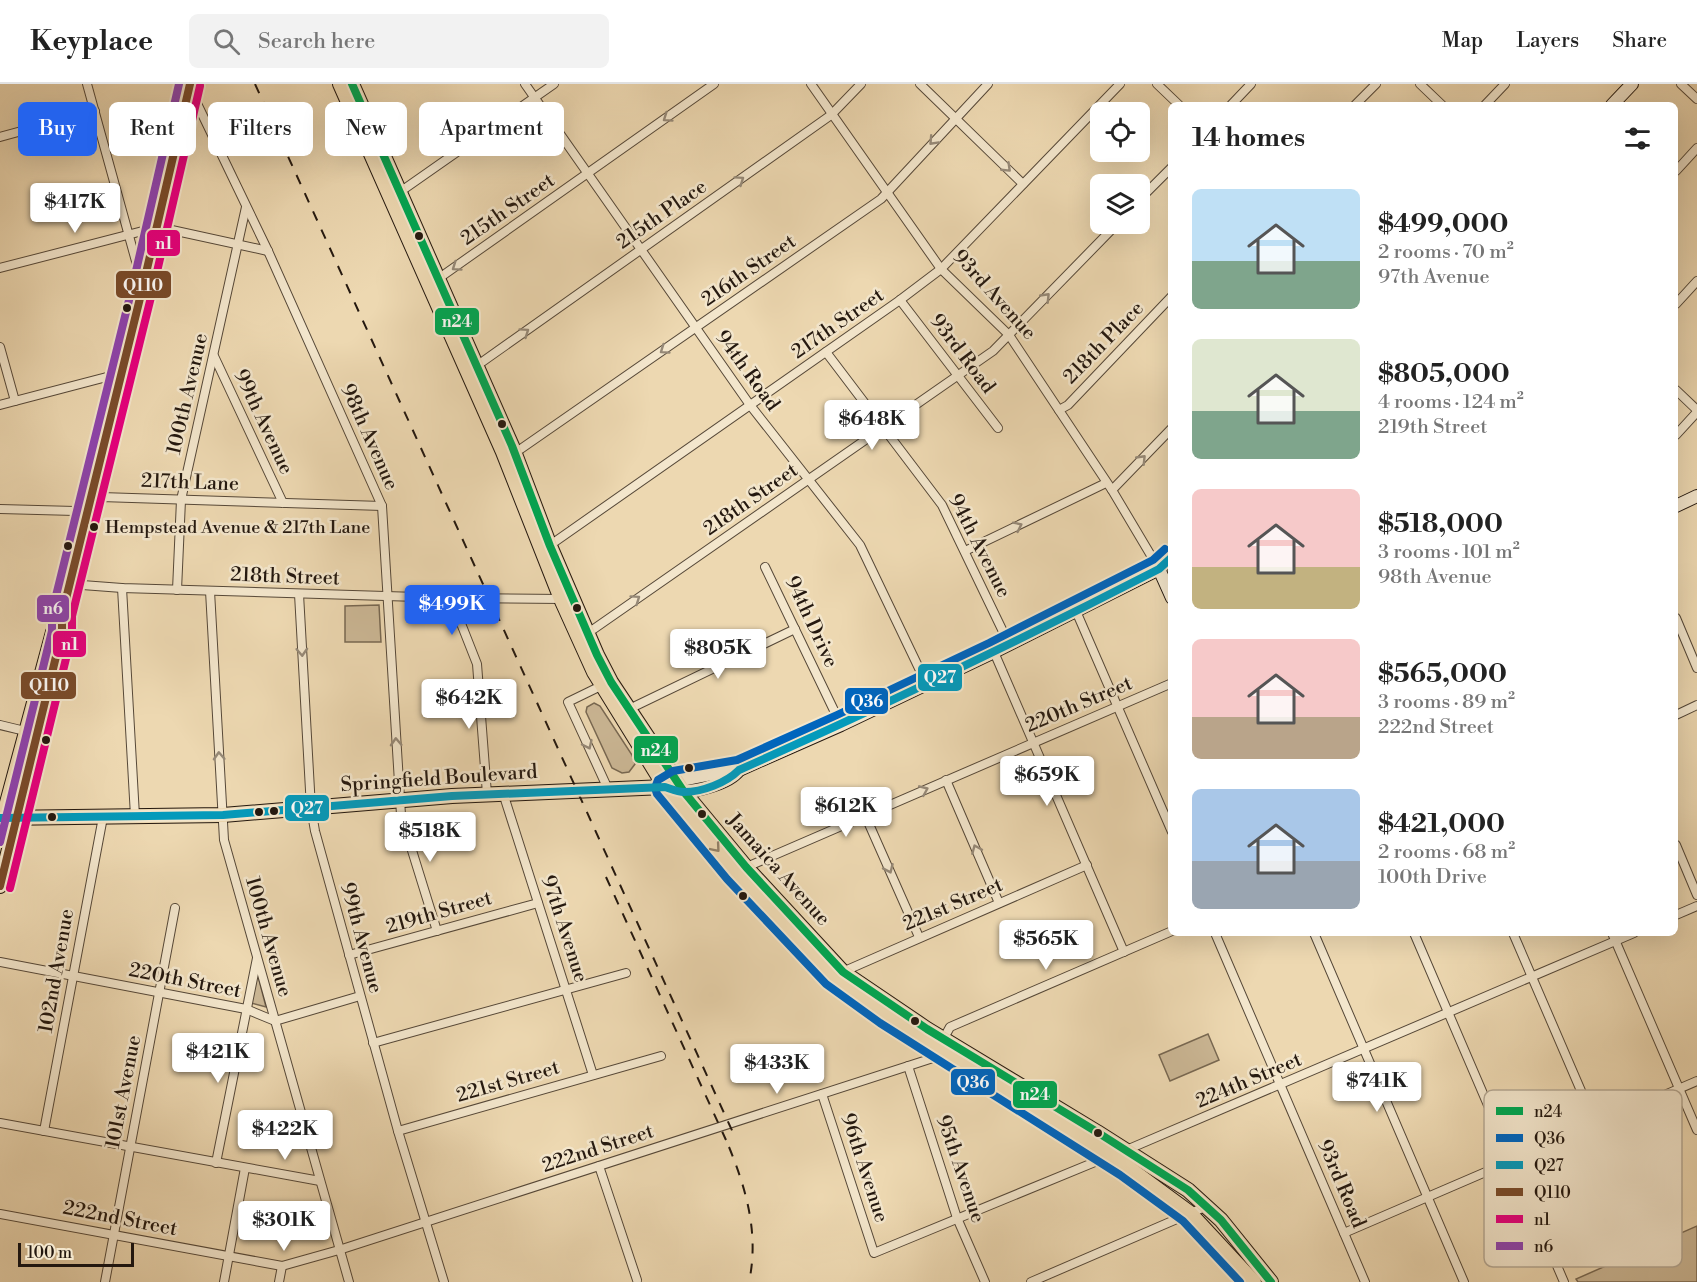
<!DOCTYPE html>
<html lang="en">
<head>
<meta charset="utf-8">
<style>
  :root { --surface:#fff; --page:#f2f2f2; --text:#222; --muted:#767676; --line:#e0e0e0; --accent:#2563eb }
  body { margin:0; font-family:"Libre Bodoni",serif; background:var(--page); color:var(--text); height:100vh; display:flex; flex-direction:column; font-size:22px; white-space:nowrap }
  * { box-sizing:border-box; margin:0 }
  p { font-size:20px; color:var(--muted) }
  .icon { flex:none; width:33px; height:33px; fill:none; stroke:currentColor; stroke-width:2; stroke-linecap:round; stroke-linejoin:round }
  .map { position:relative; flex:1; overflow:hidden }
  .drawer { position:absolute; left:1168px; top:18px; width:510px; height:834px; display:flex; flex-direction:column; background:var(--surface); border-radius:9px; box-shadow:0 6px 24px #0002 }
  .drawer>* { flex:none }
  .banner { position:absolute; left:18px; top:18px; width:570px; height:54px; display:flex; gap:12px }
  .tools { position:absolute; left:1090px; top:18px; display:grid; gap:12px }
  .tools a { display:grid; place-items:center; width:60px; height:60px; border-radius:9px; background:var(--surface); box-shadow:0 6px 24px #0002; font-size:30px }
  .scale { position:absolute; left:18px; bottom:15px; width:116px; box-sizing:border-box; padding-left:6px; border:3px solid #24180f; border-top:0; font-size:16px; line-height:21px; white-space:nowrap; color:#24180f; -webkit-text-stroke:4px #f3e6cc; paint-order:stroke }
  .price { position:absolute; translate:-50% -51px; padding:0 14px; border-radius:6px; background:#fff; color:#222; font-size:20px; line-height:39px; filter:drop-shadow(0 2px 3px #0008) }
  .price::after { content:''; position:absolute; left:50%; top:36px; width:18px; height:14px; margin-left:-9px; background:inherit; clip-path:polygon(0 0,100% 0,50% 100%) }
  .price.current { background:var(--accent); color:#fff }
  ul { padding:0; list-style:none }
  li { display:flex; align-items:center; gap:18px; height:150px; padding:0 24px }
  li span { display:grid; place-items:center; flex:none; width:168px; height:120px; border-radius:9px; color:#555 }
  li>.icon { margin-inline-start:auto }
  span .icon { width:72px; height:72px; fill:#fffc; stroke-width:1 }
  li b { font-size:26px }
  h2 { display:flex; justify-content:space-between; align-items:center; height:72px; padding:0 24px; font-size:26px }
  .chip { padding:0 21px; border-radius:9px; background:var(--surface); box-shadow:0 6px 24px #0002; font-size:21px; line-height:54px }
  .chip.current { background:var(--accent); color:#fff }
  header { display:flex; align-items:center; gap:36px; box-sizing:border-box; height:84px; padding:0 30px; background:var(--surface); border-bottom:2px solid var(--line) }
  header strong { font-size:28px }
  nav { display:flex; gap:33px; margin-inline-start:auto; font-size:21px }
  .search { width:420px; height:54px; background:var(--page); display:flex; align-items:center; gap:15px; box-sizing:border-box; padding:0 21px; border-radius:9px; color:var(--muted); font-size:22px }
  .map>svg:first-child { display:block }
  .green { fill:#cbb795; stroke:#786852; stroke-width:1.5 }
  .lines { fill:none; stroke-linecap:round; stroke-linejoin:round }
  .minor-casing { stroke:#564838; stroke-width:10 }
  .secondary-casing { stroke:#24180f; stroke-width:14 }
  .primary-casing { stroke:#24180f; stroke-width:16 }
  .minor { stroke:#f3e6cc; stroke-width:8 }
  .secondary { stroke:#f3e6cc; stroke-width:12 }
  .primary { stroke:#edd8b1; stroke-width:14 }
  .rail { stroke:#24180f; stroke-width:2; stroke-dasharray:10 10; stroke-linecap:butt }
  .bus-1-casing { stroke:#f3e6cc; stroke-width:12 }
  .bus-2-casing { stroke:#f3e6cc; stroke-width:12 }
  .bus-3-casing { stroke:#f3e6cc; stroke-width:12 }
  .bus-4-casing { stroke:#f3e6cc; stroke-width:12 }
  .bus-5-casing { stroke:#f3e6cc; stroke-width:12 }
  .bus-6-casing { stroke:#f3e6cc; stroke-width:12 }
  .bus-1 { stroke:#00a651; stroke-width:8 }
  .bus-2 { stroke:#0065bd; stroke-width:8 }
  .bus-3 { stroke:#049abb; stroke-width:8 }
  .bus-4 { stroke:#7a4b2a; stroke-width:8 }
  .bus-5 { stroke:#e5007d; stroke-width:8 }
  .bus-6 { stroke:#8e44ad; stroke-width:8 }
  .oneway { stroke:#968977 }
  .oneway2 { stroke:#938268 }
  .bus-dot { fill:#24180f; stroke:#f3e6cc; stroke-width:2 }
  .labels { text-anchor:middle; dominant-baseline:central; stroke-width:5; stroke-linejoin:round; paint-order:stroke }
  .bus-label { font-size:18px; fill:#24180f; stroke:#f3e6cc; text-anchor:start }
  .street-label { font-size:20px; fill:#24180f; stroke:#f3e6cc }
  .key { fill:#f3e6cc; stroke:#b5a893; stroke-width:1.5 }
  .key-label { font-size:16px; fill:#24180f }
  .line-badge { stroke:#f3e6cc; stroke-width:2 }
  .badge-label { font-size:16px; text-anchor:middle; font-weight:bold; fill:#fff }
</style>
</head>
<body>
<header>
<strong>Keyplace</strong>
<div class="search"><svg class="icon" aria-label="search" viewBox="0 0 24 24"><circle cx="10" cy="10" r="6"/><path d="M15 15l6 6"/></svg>Search here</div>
<nav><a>Map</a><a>Layers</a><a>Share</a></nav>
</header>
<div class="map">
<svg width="1697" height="1198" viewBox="0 0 1697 1198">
  <rect width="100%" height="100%" fill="#edd8b1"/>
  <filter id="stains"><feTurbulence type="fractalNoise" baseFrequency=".00333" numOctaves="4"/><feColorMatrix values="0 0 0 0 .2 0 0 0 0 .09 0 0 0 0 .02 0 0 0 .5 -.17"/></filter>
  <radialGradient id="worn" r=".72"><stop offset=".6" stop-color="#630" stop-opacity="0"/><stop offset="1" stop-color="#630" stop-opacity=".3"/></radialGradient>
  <g class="green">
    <polygon points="379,521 381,558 345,558 345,522"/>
    <polygon points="594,619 600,622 632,671 635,680 629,688 622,689 612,684 586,628 587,623"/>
    <polygon points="257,888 266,923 251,919"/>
    <polygon points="1208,950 1219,976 1170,997 1159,971"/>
    <polygon points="1697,1142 1697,1198 1578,1198 1576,1195"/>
  </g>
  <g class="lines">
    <defs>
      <g id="minor">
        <polyline points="87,0 142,199"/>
        <polyline points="525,0 750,321 860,461 927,601"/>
        <polyline points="811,0 941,185 1009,251 1112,406 1159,485"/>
        <polyline points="920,0 1023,100"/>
        <polyline points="1157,0 1179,21"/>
        <polyline points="1420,0 1442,21"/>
        <polyline points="1681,0 1697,15"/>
        <polyline points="190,5 268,167 382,422 401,731 437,847"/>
        <polyline points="1231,21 1251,0"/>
        <polyline points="1355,21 1376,0"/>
        <polyline points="1485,21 1505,0"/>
        <polyline points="0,53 95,27"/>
        <polyline points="1676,87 1697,64"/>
        <polyline points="397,110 554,0"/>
        <polyline points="1140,115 1172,83"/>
        <polyline points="0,184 158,143 268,167"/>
        <polyline points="435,197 714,0"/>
        <polyline points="900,216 998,344"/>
        <polyline points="1676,220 1697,197"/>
        <polyline points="0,263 15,317"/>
        <polyline points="826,268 942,421 1009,560"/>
        <polyline points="214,272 283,419"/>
        <polyline points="475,283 831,31 861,0"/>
        <polyline points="1676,306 1697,326"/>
        <polyline points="0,321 122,289"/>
        <polyline points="1059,326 1068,321 1172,212"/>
        <polyline points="1676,351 1697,328"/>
        <polyline points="512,371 881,115 988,0"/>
        <polyline points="1112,406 1172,344"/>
        <polyline points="0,425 75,427 101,413 382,422"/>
        <polyline points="546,464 900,216 941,185 1120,0"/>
        <polyline points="965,467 1106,399"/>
        <polyline points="765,483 841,641"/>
        <polyline points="69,500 122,504 451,514 563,515"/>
        <polyline points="122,504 135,732"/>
        <polyline points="177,506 181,416 246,123"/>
        <polyline points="210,507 224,756 349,1198"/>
        <polyline points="299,510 311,724 315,747 398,1047 444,1198"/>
        <polyline points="451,514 477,580 487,710"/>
        <polyline points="1076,527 1172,748"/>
        <polyline points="1676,534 1697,584"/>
        <polyline points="588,549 993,267 1117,140"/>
        <polyline points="994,568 1124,868"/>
        <polyline points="605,600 568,618 608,705"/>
        <polyline points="625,627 795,545"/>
        <polyline points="1676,631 1697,621"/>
        <polyline points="0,641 25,647"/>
        <polyline points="946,696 999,819"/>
        <polyline points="503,709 593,991"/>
        <polyline points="865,731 919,853"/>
        <polyline points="1676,761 1697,811"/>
        <polyline points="742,785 1172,599"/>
        <polyline points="1676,831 1697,822"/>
        <polyline points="1215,849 1365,1198"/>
        <polyline points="1314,849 1464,1198"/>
        <polyline points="1414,849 1564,1198"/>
        <polyline points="1513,849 1647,1160"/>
        <polyline points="1612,849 1697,1046"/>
        <polyline points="349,871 538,819"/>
        <polyline points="0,878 246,925 275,937 360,912"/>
        <polyline points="840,889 1087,781"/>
        <polyline points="373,959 626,889"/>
        <polyline points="908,982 957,1134 985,1198"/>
        <polyline points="822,1010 874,1169 1112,1071"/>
        <polyline points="0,1039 320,1097"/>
        <polyline points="44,1047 103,733"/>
        <polyline points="398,1047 661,972"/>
        <polyline points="1124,1067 1634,849"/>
        <polyline points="216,1079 257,874"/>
        <polyline points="599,1082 637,1196"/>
        <polyline points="0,1130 282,1182 339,1166 933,974 950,943 1172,847"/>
        <polyline points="1344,1149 1697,997"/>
        <polyline points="105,1198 175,824"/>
        <polyline points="224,1198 245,1084"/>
        <polyline points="279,1198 282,1182"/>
        <polyline points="1031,1198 1207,1122"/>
      </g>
      <g id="secondary">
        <polyline points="1612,21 1632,0"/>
        <polyline points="1676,422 1697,412"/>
        <polyline points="1159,485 1172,514"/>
        <polyline points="671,700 676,697 731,686 739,686 841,641 994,568 1159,485 1172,472"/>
        <path d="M677,706C692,710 730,699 739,686"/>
      </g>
      <g id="primary">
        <polyline points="340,0 503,368 561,515 594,588 665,703 735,788 833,892 886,930 1126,1082 1190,1129 1254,1198"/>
        <polyline points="352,0 512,362 550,462 597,571 611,598 684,708 746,783 843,888 927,945 1097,1048 1188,1106 1221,1136 1271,1198"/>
        <polyline points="0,734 223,731 452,712 665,703"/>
        <polyline points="1,741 53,548"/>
        <polyline points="0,802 62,548 62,531 143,202 190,0"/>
      </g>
    </defs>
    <use href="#minor" class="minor-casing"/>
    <use href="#secondary" class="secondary-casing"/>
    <use href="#primary" class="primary-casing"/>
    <use href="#minor" class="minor"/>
    <use href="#secondary" class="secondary"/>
    <use href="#primary" class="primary"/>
    <g class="rail">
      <polyline points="255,0 735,1053"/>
      <polyline points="606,793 726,1056"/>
      <path d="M729,1063C747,1107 759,1151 749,1198"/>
    </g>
    <defs>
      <polyline id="bus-1" points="352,0 512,362 550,462 597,571 611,598 684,708 746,783 843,888 927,945 1097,1048 1188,1106 1221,1136 1271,1198"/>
      <polyline id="bus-2" points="1165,465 1153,476 989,559 837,631 737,676 673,687 658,696 655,704 657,710 727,795 826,900 880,939 1120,1091 1183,1137 1240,1198"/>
      <path id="bus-3" d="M0,734L223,731L452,712L665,703C671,705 678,708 684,708C702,708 726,699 739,686C881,623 1021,556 1159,485L1172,473"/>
      <polyline id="bus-4" points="0,802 62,548 62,531 143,202 190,0"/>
      <polyline id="bus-5" points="10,804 72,550 72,532 153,205 200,2"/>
      <polyline id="bus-6" points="0,758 52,547 52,528 133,200 179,0"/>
    </defs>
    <use href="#bus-1" class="bus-1-casing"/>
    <use href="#bus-2" class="bus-2-casing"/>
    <use href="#bus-3" class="bus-3-casing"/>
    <use href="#bus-4" class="bus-4-casing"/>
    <use href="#bus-5" class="bus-5-casing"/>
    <use href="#bus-6" class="bus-6-casing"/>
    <use href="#bus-1" class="bus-1"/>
    <use href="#bus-2" class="bus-2"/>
    <use href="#bus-3" class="bus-3"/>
    <use href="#bus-4" class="bus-4"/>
    <use href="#bus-5" class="bus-5"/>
    <use href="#bus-6" class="bus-6"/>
  </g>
  <defs><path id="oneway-chevron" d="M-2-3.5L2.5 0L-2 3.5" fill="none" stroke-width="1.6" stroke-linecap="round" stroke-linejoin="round" transform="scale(1.5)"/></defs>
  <g class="oneway">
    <use href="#oneway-chevron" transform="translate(667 34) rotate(145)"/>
    <use href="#oneway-chevron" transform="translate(933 57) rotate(133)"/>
    <use href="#oneway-chevron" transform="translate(1007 84) rotate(44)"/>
    <use href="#oneway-chevron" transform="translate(740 96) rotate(-35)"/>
    <use href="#oneway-chevron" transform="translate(456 183) rotate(145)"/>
    <use href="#oneway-chevron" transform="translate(1046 213) rotate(-46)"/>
    <use href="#oneway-chevron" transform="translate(525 248) rotate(-35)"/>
    <use href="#oneway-chevron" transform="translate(664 266) rotate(145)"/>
    <use href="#oneway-chevron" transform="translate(1142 375) rotate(-46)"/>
    <use href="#oneway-chevron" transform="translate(1018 442) rotate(-26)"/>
    <use href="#oneway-chevron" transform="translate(636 515) rotate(-35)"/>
    <use href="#oneway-chevron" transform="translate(302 568) rotate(87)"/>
    <use href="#oneway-chevron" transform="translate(396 658) rotate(-93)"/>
    <use href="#oneway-chevron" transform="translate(588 661) rotate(65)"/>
    <use href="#oneway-chevron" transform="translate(219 672) rotate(-93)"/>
    <use href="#oneway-chevron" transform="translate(924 706) rotate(-23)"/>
    <use href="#oneway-chevron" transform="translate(976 765) rotate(-113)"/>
    <use href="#oneway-chevron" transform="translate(889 785) rotate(66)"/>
  </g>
  <use class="oneway2" href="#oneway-chevron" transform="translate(716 764) rotate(50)"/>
  <g class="bus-dot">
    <circle cx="419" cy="152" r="5"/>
    <circle cx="127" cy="224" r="5"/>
    <circle cx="502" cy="340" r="5"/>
    <circle cx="94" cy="443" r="5"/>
    <circle cx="68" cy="462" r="5"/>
    <circle cx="577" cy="524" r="5"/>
    <circle cx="46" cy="656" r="5"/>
    <circle cx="689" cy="684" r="5"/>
    <circle cx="274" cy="727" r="5"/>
    <circle cx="259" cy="728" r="5"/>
    <circle cx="702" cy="730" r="5"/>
    <circle cx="52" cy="733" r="5"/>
    <circle cx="743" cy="812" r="5"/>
    <circle cx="915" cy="937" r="5"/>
    <circle cx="1098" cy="1049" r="5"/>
  </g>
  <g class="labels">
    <g class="bus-label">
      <text x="105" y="443">Hempstead Avenue &amp; 217th Lane</text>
    </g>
    <g class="street-label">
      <text transform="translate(508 126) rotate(-35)">215th Street</text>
      <text transform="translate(662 131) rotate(-35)">215th Place</text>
      <text transform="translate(749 187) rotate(-35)">216th Street</text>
      <text transform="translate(994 211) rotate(48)">93rd Avenue</text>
      <text transform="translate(838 240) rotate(-35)">217th Street</text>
      <text transform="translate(1104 259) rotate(-46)">218th Place</text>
      <text transform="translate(962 270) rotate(53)">93rd Road</text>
      <text transform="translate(747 287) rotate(54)">94th Road</text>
      <text transform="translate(188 310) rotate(-77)">100th Avenue</text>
      <text transform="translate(263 338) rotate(65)">99th Avenue</text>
      <text transform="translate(369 353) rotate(66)">98th Avenue</text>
      <text transform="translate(190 399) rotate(2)">217th Lane</text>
      <text transform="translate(751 416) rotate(-35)">218th Street</text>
      <text transform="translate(979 462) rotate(63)">94th Avenue</text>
      <text transform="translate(285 493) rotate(2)">218th Street</text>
      <text transform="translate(811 538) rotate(65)">94th Drive</text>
      <text transform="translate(1079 621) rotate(-23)">220th Street</text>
      <text transform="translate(439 695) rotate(-4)">Springfield Boulevard</text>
      <text transform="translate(778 786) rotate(48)">Jamaica Avenue</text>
      <text transform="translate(953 821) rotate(-23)">221st Street</text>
      <text transform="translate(439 829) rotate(-16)">219th Street</text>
      <text transform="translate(564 845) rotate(72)">97th Avenue</text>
      <text transform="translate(268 853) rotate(74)">100th Avenue</text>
      <text transform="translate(361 854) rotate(75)">99th Avenue</text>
      <text transform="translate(57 887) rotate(-80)">102nd Avenue</text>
      <text transform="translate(185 897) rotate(11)">220th Street</text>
      <text transform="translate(1249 997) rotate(-23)">224th Street</text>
      <text transform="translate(508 998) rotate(-16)">221st Street</text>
      <text transform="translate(124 1008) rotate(-79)">101st Avenue</text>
      <text transform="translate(598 1065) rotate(-18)">222nd Street</text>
      <text transform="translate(864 1084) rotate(72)">96th Avenue</text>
      <text transform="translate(960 1085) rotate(71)">95th Avenue</text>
      <text transform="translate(1341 1100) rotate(67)">93rd Road</text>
      <text transform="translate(120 1135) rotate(11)">222nd Street</text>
    </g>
  </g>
  <rect x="1484" y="1006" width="198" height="177" rx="9" class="key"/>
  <rect x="1496" y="1023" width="27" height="8" fill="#00a651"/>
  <rect x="1496" y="1050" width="27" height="8" fill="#0065bd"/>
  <rect x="1496" y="1077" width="27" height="8" fill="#049abb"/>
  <rect x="1496" y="1104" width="27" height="8" fill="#7a4b2a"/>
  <rect x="1496" y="1131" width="27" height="8" fill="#e5007d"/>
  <rect x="1496" y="1158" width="27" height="8" fill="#8e44ad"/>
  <g class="key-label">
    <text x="1534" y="1033">n24</text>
    <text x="1534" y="1060">Q36</text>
    <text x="1534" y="1087">Q27</text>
    <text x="1534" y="1114">Q110</text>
    <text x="1534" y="1141">n1</text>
    <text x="1534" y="1168">n6</text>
  </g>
  <g class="line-badge">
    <rect x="146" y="145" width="35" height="28" rx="6" fill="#e5007d"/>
    <rect x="115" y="186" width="57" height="29" rx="6" fill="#7a4b2a"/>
    <rect x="434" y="223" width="46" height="29" rx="6" fill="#00a651"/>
    <rect x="36" y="510" width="34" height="29" rx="6" fill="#8e44ad"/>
    <rect x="52" y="546" width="35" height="28" rx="6" fill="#e5007d"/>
    <rect x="917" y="579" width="46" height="29" rx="6" fill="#049abb"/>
    <rect x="20" y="587" width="57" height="29" rx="6" fill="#7a4b2a"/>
    <rect x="844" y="603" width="45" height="28" rx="6" fill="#0065bd"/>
    <rect x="633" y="651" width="46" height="29" rx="6" fill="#00a651"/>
    <rect x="284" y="710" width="46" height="28" rx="6" fill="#049abb"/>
    <rect x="950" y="984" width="46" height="28" rx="6" fill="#0065bd"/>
    <rect x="1012" y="996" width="46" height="29" rx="6" fill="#00a651"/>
  </g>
  <g class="badge-label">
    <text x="164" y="165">n1</text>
    <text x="143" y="207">Q110</text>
    <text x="457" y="243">n24</text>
    <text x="53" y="530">n6</text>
    <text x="70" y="566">n1</text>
    <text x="940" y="599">Q27</text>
    <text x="49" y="607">Q110</text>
    <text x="867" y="623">Q36</text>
    <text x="656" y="672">n24</text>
    <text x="307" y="730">Q27</text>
    <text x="973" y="1004">Q36</text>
    <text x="1035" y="1016">n24</text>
  </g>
  <rect width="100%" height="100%" filter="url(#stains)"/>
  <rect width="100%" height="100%" fill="url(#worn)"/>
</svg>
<div class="tools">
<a><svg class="icon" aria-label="locate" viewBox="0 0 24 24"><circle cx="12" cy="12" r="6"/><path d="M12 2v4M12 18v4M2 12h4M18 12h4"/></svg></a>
<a><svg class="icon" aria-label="layers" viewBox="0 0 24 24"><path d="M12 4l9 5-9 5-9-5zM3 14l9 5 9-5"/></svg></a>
</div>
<div class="scale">100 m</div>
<b class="price" style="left:75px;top:150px">$417K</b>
<b class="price" style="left:872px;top:367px">$648K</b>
<b class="price current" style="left:452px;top:552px">$499K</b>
<b class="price" style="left:718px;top:596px">$805K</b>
<b class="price" style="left:469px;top:646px">$642K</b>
<b class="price" style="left:1047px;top:723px">$659K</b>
<b class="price" style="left:846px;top:754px">$612K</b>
<b class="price" style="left:430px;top:779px">$518K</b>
<b class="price" style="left:1046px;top:887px">$565K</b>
<b class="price" style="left:218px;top:1000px">$421K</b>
<b class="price" style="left:777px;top:1011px">$433K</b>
<b class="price" style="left:1377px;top:1029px">$741K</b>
<b class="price" style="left:285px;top:1077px">$422K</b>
<b class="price" style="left:284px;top:1168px">$301K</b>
<div class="banner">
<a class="chip current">Buy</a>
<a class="chip">Rent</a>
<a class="chip">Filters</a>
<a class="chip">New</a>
<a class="chip">Apartment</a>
</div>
<section class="drawer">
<h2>14 homes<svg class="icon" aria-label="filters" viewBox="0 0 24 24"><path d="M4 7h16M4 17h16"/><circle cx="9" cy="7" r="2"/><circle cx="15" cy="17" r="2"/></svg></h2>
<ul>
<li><span style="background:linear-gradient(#bfe0f5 60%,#7fa58c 0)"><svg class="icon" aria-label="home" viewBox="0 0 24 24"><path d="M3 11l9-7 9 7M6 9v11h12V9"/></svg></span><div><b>$499,000</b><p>2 rooms · 70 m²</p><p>97th Avenue</p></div></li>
<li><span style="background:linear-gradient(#dfe7d0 60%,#7fa58c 0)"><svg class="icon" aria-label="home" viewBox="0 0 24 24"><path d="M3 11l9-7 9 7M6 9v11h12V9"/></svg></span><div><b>$805,000</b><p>4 rooms · 124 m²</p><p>219th Street</p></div></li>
<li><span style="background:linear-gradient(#f6c9c9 65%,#c2b280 0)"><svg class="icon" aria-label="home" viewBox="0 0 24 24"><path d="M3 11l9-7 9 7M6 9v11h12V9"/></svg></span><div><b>$518,000</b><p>3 rooms · 101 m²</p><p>98th Avenue</p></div></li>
<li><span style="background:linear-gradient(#f6c9c9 65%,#b9a48a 0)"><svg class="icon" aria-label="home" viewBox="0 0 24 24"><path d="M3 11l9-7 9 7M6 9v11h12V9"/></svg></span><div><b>$565,000</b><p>3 rooms · 89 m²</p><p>222nd Street</p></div></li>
<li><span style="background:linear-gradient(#a9c7e8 60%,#9aa5b1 0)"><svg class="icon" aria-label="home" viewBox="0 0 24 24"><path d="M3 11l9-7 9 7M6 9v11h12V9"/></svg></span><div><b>$421,000</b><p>2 rooms · 68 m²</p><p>100th Drive</p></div></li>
</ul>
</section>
</div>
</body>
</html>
